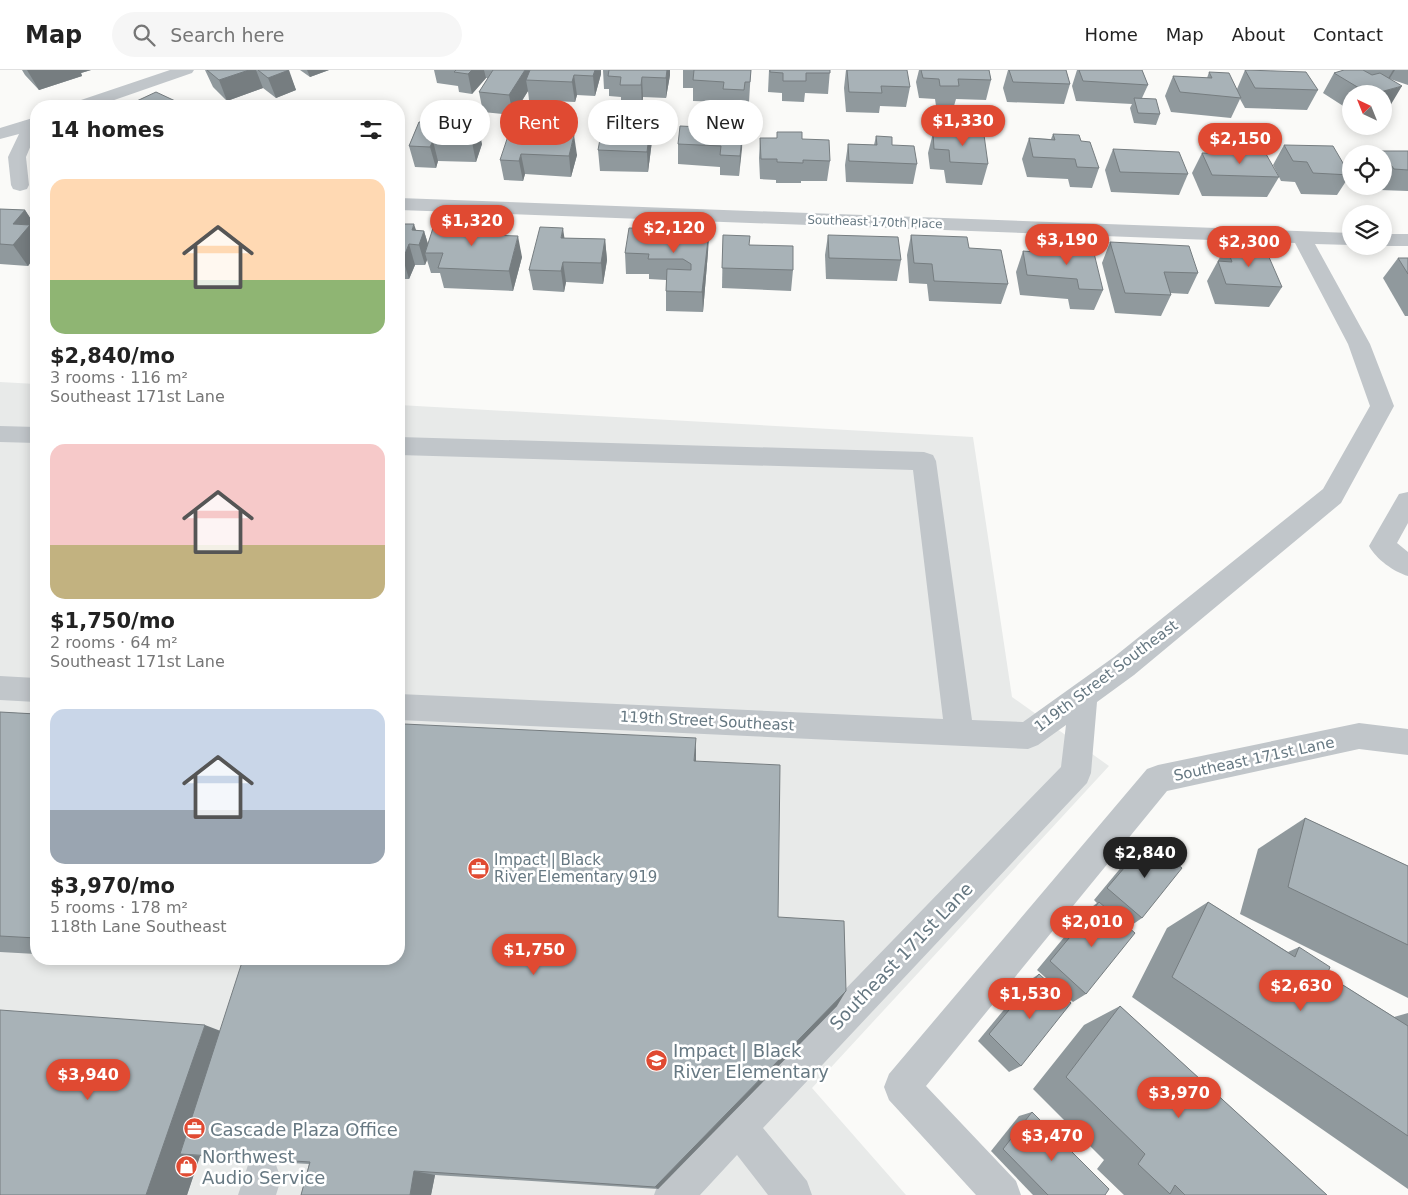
<!DOCTYPE html>
<html lang="en">
<head>
<meta charset="utf-8">
<style>
  :root { --surface:#fff; --page:#f6f6f6; --text:#222; --muted:#767676; --line:#e0e0e0; --accent:#e04a32 }
  body { margin:0; font-family:"DejaVu Sans",sans-serif; background:var(--page); color:var(--text); height:100vh; display:flex; flex-direction:column; font-size:19px; white-space:nowrap }
  * { box-sizing:border-box; margin:0 }
  p { font-size:16px; color:var(--muted) }
  .icon { flex:none; width:28px; height:28px; fill:none; stroke:currentColor; stroke-width:2; stroke-linecap:round; stroke-linejoin:round }
  .map { position:relative; flex:1; overflow:hidden }
  .drawer { position:absolute; left:30px; top:30px; width:375px; height:865px; display:flex; flex-direction:column; background:var(--surface); border-radius:20px; box-shadow:0 2px 12px #0003 }
  .drawer>* { flex:none }
  .top-card { position:absolute; left:420px; top:30px; width:475px; height:45px; display:flex; gap:10px }
  .needle { width:32px; rotate:317deg }
  .controls { position:absolute; left:1342px; top:15px; display:grid; gap:10px }
  .controls a { display:grid; place-items:center; width:50px; height:50px; border-radius:50%; background:var(--surface); box-shadow:0 2px 12px #0003; font-size:25px }
  .price { position:absolute; translate:-50% -42px; padding:0 11px; border-radius:18px; background:var(--accent); color:#fff; font-size:16px; line-height:32px; filter:drop-shadow(0 1px 2px #0008) }
  .price::after { content:''; position:absolute; left:50%; top:30px; width:15px; height:11px; margin-left:-8px; background:inherit; clip-path:polygon(0 0,100% 0,50% 100%) }
  .price.current { background:#222; color:#fff }
  ul { padding:0; list-style:none }
  li { display:grid; align-content:center; gap:10px; height:265px; padding:0 20px }
  li span { display:grid; place-items:center; height:155px; border-radius:15px; color:#555 }
  li>.icon { margin-inline-start:auto }
  span .icon { width:90px; height:90px; fill:#fffc; stroke-width:1 }
  li b { font-size:21px }
  h2 { display:flex; justify-content:space-between; align-items:center; height:60px; padding:0 20px; font-size:21px }
  .chip { padding:0 18px; border-radius:22px; background:var(--surface); box-shadow:0 2px 12px #0003; font-size:18px; line-height:45px }
  .chip.current { background:var(--accent); color:#fff }
  header { display:flex; align-items:center; gap:30px; box-sizing:border-box; height:70px; padding:0 25px; background:var(--surface); border-bottom:1px solid var(--line) }
  header strong { font-size:24px }
  nav { display:flex; gap:28px; margin-inline-start:auto; font-size:18px }
  .search { width:350px; height:45px; background:var(--page); display:flex; align-items:center; gap:12px; box-sizing:border-box; padding:0 18px; border-radius:28px; color:var(--muted); font-size:19px }
  .map>svg:first-child { display:block }
  .built { fill:#e8eae9 }
  .lines { fill:none; stroke-linecap:round; stroke-linejoin:round }
  .minor { fill:#c1c6ca; fill-rule:evenodd }
  .wall { fill:#90999d }
  .shaded-wall { fill:#767d80 }
  .building { fill:#a8b2b7; stroke:#767d80 }
  .labels { text-anchor:middle; dominant-baseline:central; stroke-width:5; stroke-linejoin:round; paint-order:stroke }
  .far-street-label { font-size:12px; fill:#667882; stroke:#fff }
  .street-label { font-size:15px; fill:#667882; stroke:#fff }
  .poi-label { font-size:15px; fill:#667882; stroke:#fff; text-anchor:start }
  .near-street-label { font-size:18px; fill:#667882; stroke:#fff }
  .near-poi-label { font-size:18px; fill:#667882; stroke:#fff; text-anchor:start }
</style>
</head>
<body>
<header>
<strong>Map</strong>
<div class="search"><svg class="icon" aria-label="search" viewBox="0 0 24 24"><circle cx="10" cy="10" r="6"/><path d="M15 15l6 6"/></svg>Search here</div>
<nav><a>Home</a><a>Map</a><a>About</a><a>Contact</a></nav>
</header>
<div class="map">
<svg width="1408" height="1125" viewBox="0 0 1408 1125">
  <rect width="100%" height="100%" fill="#fafaf8"/>
  <polygon class="built" points="0,312 36,314 36,889 399,889 399,335 973,367 1012,627 1109,696 812,1018 906,1125 0,1125"/>
  <g class="lines">
    <g class="minor">
      <polygon points="170,0 194,0 192,3 97,36 72,36 75,32"/>
      <polygon points="36,47 36,63 26,87 29,115 27,119 20,121 13,119 11,115 8,87 19,64 0,69 0,58"/>
      <polygon points="399,128 1351,163 1351,175 1315,174 1370,274 1394,336 1341,433 1134,605 1097,632 1091,703 1087,713 763,1058 807,1111 812,1125 768,1125 737,1085 700,1125 654,1125 659,1111 1061,697 1066,655 1038,675 1028,679 399,650 399,624 943,649 913,400 399,385 399,367 924,382 933,385 936,391 972,650 1023,652 1114,587 1323,419 1370,336 1348,274 1295,173 399,140"/>
      <rect x="1384" y="164" width="24" height="12"/>
      <polygon points="0,356 36,357 36,373 0,372"/>
      <path d="M1408,422V453L1397,473L1408,482V506C1394,502 1376,489 1369,476L1399,424Z"/>
      <polygon points="0,606 36,608 36,632 0,630"/>
      <polygon points="1359,653 1408,659 1408,685 1359,679 1167,721 926,1016 1016,1111 1021,1125 976,1125 889,1030 884,1017 889,1004 1147,699 1158,695"/>
      <polygon points="262,1090 276,1095 281,1109 276,1125 238,1125 248,1095"/>
    </g>
  </g>
  <g class="wall">
    <polygon points="22,0 91,0 81,3 82,6 39,20 25,5"/>
    <polygon points="205,0 288,0 296,20 276,28 263,18 227,31 213,17"/>
    <polygon points="300,0 329,0 310,7"/>
    <polygon points="434,0 601,0 601,4 595,26 577,25 575,32 529,30 528,21 513,45 483,42 479,22 488,8 486,8 472,24 459,22 458,16 437,13"/>
    <polygon points="603,0 670,0 670,5 666,28 643,27 642,36 621,35 621,27 609,26 609,19 604,19"/>
    <polygon points="683,0 751,0 749,32 744,32 743,40 723,39 723,32 693,31 693,18 683,18"/>
    <polygon points="769,0 830,0 828,24 805,23 804,32 782,31 782,23 768,22"/>
    <polygon points="846,0 910,17 906,37 880,36 879,43 846,42 844,18"/>
    <polygon points="919,0 989,0 991,10 986,30 956,29 954,36 936,36 935,29 919,28 916,12"/>
    <polygon points="1008,0 1066,0 1070,14 1064,34 1007,32 1003,18"/>
    <polygon points="1077,0 1142,0 1148,15 1142,28 1160,44 1156,55 1134,53 1130,38 1132,34 1076,31 1072,16"/>
    <polygon points="1245,0 1318,20 1307,40 1245,38 1240,29 1231,48 1171,42 1165,26 1173,6 1207,8 1209,2 1237,19"/>
    <polygon points="1344,0 1408,0 1408,15 1390,9 1390,36 1384,24 1351,24 1351,41 1323,23 1334,3"/>
    <polygon points="652,43 653,63 648,102 600,101 598,80"/>
    <polygon points="419,52 482,74 476,92 438,91 436,98 415,97 409,76"/>
    <polygon points="743,59 739,106 720,105 720,97 678,94 678,74"/>
    <polygon points="777,62 802,69 830,91 827,111 801,111 801,113 776,113 776,110 760,109 759,88 760,68 777,68"/>
    <polygon points="933,63 988,94 982,115 946,113 944,100 930,99 928,83"/>
    <polygon points="551,64 577,85 571,107 525,104 523,111 504,110 500,90"/>
    <polygon points="1053,64 1081,71 1099,98 1092,118 1070,117 1068,109 1027,107 1022,89 1029,68 1051,69"/>
    <polygon points="876,66 892,75 917,94 913,114 846,112 845,95 848,74 874,75"/>
    <polygon points="1284,75 1350,105 1337,125 1301,124 1295,112 1281,111 1273,95"/>
    <polygon points="1113,79 1188,104 1179,125 1111,122 1105,100"/>
    <polygon points="1381,81 1408,81 1408,121 1380,120 1378,116 1384,116 1384,84 1379,84"/>
    <polygon points="1202,83 1279,107 1267,127 1202,126 1192,103"/>
    <polygon points="0,139 25,140 36,157 36,185 28,196 0,194"/>
    <polygon points="492,152 494,165 522,187 513,221 444,218 440,203 431,203 427,190 425,195 415,195 409,209 399,209 399,154 416,160 424,161 428,174 453,159"/>
    <polygon points="709,161 708,182 703,242 666,241 666,210 649,209 649,204 626,204 625,183"/>
    <polygon points="723,165 749,175 793,200 791,221 722,218"/>
    <polygon points="828,165 901,190 897,211 826,209 825,185"/>
    <polygon points="911,165 969,178 1008,214 1001,234 929,231 927,214 909,213 907,185"/>
    <polygon points="565,168 605,169 607,190 603,214 566,212 564,222 533,220 529,200"/>
    <polygon points="1110,172 1198,203 1188,224 1170,223 1171,225 1161,246 1115,243 1102,193"/>
    <polygon points="1070,173 1103,220 1094,240 1070,239 1068,229 1020,225 1016,202 1023,181 1066,184"/>
    <polygon points="1226,176 1282,217 1269,237 1215,234 1207,211"/>
    <polygon points="1398,188 1408,188 1408,246 1405,246 1383,208"/>
    <polygon points="0,642 36,644 36,884 0,882"/>
    <polygon points="696,691 778,847 837,936 658,1119 435,1105 431,1125 301,1125 309,1094 218,1089 200,1086 187,1125 0,1125 220,961"/>
    <polygon points="1305,748 1408,796 1408,928 1240,844 1258,779"/>
    <polygon points="1148,770 1142,848 1129,857 1086,924 1073,932 1037,900 1085,842 1097,833 1094,830 1133,783"/>
    <polygon points="1208,832 1288,882 1299,877 1327,905 1394,947 1408,943 1408,1119 1132,927 1167,858"/>
    <polygon points="130,889 235,889 233,894"/>
    <polygon points="1039,904 1021,996 1009,1002 978,971 1027,912"/>
    <polygon points="1120,936 1327,1125 1124,1125 1097,1099 1104,1090 1033,1019 1084,955"/>
    <polygon points="1032,1042 1105,1125 1033,1125 991,1081 1019,1046"/>
  </g>
  <g class="shaded-wall">
    <polygon points="27,0 91,0 81,3 82,6 39,20"/>
    <polygon points="249,0 256,0 263,18 227,31 219,10"/>
    <polygon points="289,0 296,20 276,28 268,8"/>
    <polygon points="307,0 329,0 310,7"/>
    <polygon points="472,0 484,0 486,8 472,24 468,4"/>
    <polygon points="525,0 537,0 526,10 528,21 513,45 509,25"/>
    <polygon points="595,0 601,0 601,4 595,26 593,6"/>
    <polygon points="667,0 670,0 670,5 666,28 666,8"/>
    <polygon points="1393,0 1395,0 1390,8 1386,12"/>
    <polygon points="574,5 577,25 575,32 572,12"/>
    <polygon points="642,7 643,27 642,36 641,15"/>
    <polygon points="1402,16 1390,36 1384,38 1384,24 1373,24"/>
    <polygon points="652,43 653,63 648,102 647,82"/>
    <polygon points="478,54 482,74 476,92 472,72"/>
    <polygon points="550,55 553,76 548,64"/>
    <polygon points="743,59 742,79 739,106 740,86"/>
    <polygon points="399,62 404,81 399,92"/>
    <polygon points="574,65 577,85 571,107 569,86"/>
    <polygon points="433,71 438,91 436,98 430,77"/>
    <polygon points="521,84 525,104 523,111 519,91"/>
    <polygon points="25,140 36,157 36,185 28,196 13,175 13,154"/>
    <polygon points="492,152 496,173 488,165"/>
    <polygon points="414,154 420,172 424,161 430,181 425,183 427,190 425,195 419,175 412,160"/>
    <polygon points="563,158 566,179 561,168"/>
    <polygon points="709,161 708,182 703,242 702,222"/>
    <polygon points="518,166 522,187 513,221 509,201"/>
    <polygon points="605,169 607,190 603,214 601,193"/>
    <polygon points="409,174 415,195 409,209 403,189"/>
    <polygon points="563,192 566,212 564,222 561,201"/>
    <polygon points="696,668 696,695 694,691"/>
    <polygon points="223,889 235,889 233,894"/>
    <polygon points="846,921 837,936 658,1119 655,1117"/>
    <polygon points="205,955 239,968 180,1084 200,1086 187,1125 146,1125"/>
    <polygon points="414,1101 435,1105 431,1125 410,1125"/>
  </g>
  <g class="building">
    <polygon points="207,0 249,0 219,10"/>
    <polygon points="258,0 289,0 268,8"/>
    <polygon points="456,0 472,0 468,4 454,2"/>
    <polygon points="493,0 525,0 509,25 479,22"/>
    <polygon points="530,0 595,0 593,6 574,5 572,12 526,10"/>
    <polygon points="609,0 667,0 666,8 642,7 641,15 620,15 621,7 608,6"/>
    <polygon points="694,0 751,0 750,12 745,12 744,20 723,19 724,12 693,10"/>
    <polygon points="770,0 830,0 830,3 806,3 806,11 783,11 783,3 770,2"/>
    <polygon points="847,0 907,0 910,17 881,16 882,23 849,22"/>
    <polygon points="921,0 989,0 991,10 958,9 959,16 940,16 939,9 923,8"/>
    <polygon points="1009,0 1066,0 1070,14 1013,12"/>
    <polygon points="1079,0 1142,0 1148,15 1083,11"/>
    <polygon points="1245,0 1306,2 1318,20 1255,18"/>
    <polygon points="1344,0 1363,0 1372,5 1380,3 1402,16 1373,24 1369,24 1334,3"/>
    <polygon points="1209,2 1229,3 1241,28 1180,22 1173,6 1212,8"/>
    <polygon points="156,22 186,36 126,36"/>
    <polygon points="1134,28 1156,29 1160,44 1138,43"/>
    <polygon points="605,42 652,43 647,82 598,80"/>
    <polygon points="419,52 478,54 472,72 433,71 430,77 409,76"/>
    <polygon points="524,54 550,55 548,64 574,65 569,86 521,84 519,91 500,90 509,63 521,63"/>
    <polygon points="680,56 743,59 740,86 720,85 721,76 678,74"/>
    <polygon points="777,62 802,62 802,69 829,70 830,91 803,90 803,93 777,92 777,89 761,89 760,68 777,68"/>
    <polygon points="933,63 984,65 988,94 950,92 949,80 934,79"/>
    <polygon points="1053,64 1079,65 1081,71 1090,72 1099,98 1077,97 1075,89 1033,87 1029,68 1055,70"/>
    <polygon points="876,66 892,67 892,75 914,76 917,94 849,91 848,74 877,75"/>
    <polygon points="1284,75 1333,76 1350,105 1313,103 1307,92 1293,91"/>
    <polygon points="1113,79 1179,82 1188,104 1120,102"/>
    <polygon points="1381,81 1408,81 1408,100 1394,99"/>
    <polygon points="1202,83 1266,84 1279,107 1212,105"/>
    <polygon points="0,139 25,140 13,154 30,155 13,175 0,174"/>
    <polygon points="456,151 492,152 488,165 518,166 509,201 438,198 443,183 425,183 433,158 453,159"/>
    <polygon points="399,154 414,154 412,160 424,161 419,175 409,174 403,189 399,189"/>
    <polygon points="540,157 563,158 561,168 605,169 601,193 563,192 561,201 529,200"/>
    <polygon points="629,158 709,161 702,222 666,221 667,199 691,200 691,194 683,189 648,189 649,184 625,183"/>
    <polygon points="723,165 750,166 749,175 793,176 793,200 722,198"/>
    <polygon points="828,165 898,167 901,190 829,188"/>
    <polygon points="911,165 967,167 969,178 1001,180 1008,214 934,211 932,194 914,193"/>
    <polygon points="1110,172 1189,176 1198,203 1164,202 1171,225 1125,223"/>
    <polygon points="1070,173 1092,175 1103,220 1079,219 1077,209 1027,205 1023,181 1073,185"/>
    <polygon points="1226,176 1265,178 1282,217 1226,214 1218,191 1232,192"/>
    <polygon points="1398,188 1408,188 1408,204"/>
    <polygon points="0,642 36,644 36,868 0,866"/>
    <polygon points="404,654 696,668 694,691 780,695 778,847 844,851 846,921 655,1117 414,1101 410,1125 301,1125 310,1092 180,1084 243,889 399,889 399,673"/>
    <polygon points="1305,748 1408,796 1408,875 1288,817"/>
    <polygon points="1148,770 1182,798 1142,848 1107,818"/>
    <polygon points="1099,832 1135,863 1086,924 1050,891"/>
    <polygon points="1208,832 1295,887 1299,877 1330,897 1327,905 1408,956 1408,1066 1172,907"/>
    <polygon points="1039,904 1071,933 1021,996 989,964"/>
    <polygon points="1120,936 1327,1125 1185,1125 1175,1115 1170,1124 1138,1094 1145,1084 1066,1007"/>
    <polygon points="0,940 205,955 146,1125 0,1125"/>
    <polygon points="1032,1042 1109,1119 1105,1125 1048,1125 1003,1079"/>
  </g>
  <defs>
    <symbol id="office-disc" viewBox="-11 -11 22 22"><circle r="9.5" fill="#e04a32" stroke="#fff"/><path d="M-6-3h4V-5.5h4V-3h4V5H-6ZM-1-4.5V-3h2v-1.5ZM-6 0V1H6V0Z" fill="#fff"/></symbol>
    <symbol id="school-disc" viewBox="-11 -11 22 22"><circle r="9.5" fill="#e04a32" stroke="#fff"/><path d="M0-5L7-2L0 1L-7-2ZM-4 1L0 2.5L4 1V4Q0 6-4 4Z" fill="#fff"/></symbol>
    <symbol id="shop-disc" viewBox="-11 -11 22 22"><circle r="9.5" fill="#e04a32" stroke="#fff"/><path d="M-5-2.5h2.3a2.7 3.5 0 0 1 5.4 0H5L5.5 6h-11ZM-1.5-2.5h3a1.5 2.3 0 0 0-3 0Z" fill="#fff"/></symbol>
  </defs>
  <g fill-rule="evenodd">
    <use href="#office-disc" x="466" y="786" width="25" height="25"/>
    <use href="#school-disc" x="644" y="978" width="25" height="25"/>
    <use href="#office-disc" x="182" y="1046" width="25" height="25"/>
    <use href="#shop-disc" x="174" y="1084" width="25" height="25"/>
  </g>
  <g class="labels">
    <g class="far-street-label">
      <text transform="translate(875 152) rotate(2)">Southeast 170th Place</text>
    </g>
    <g class="street-label">
      <text transform="translate(1106 606) rotate(-37)">119th Street Southeast</text>
      <text transform="translate(707 651) rotate(3)">119th Street Southeast</text>
      <text transform="translate(1254 689) rotate(-12)">Southeast 171st Lane</text>
    </g>
    <g class="poi-label">
      <text x="494" y="790">Impact | Black<tspan x="494" dy="17">River Elementary 919</tspan></text>
    </g>
    <g class="near-street-label">
      <text transform="translate(901 886) rotate(-46)">Southeast 171st Lane</text>
    </g>
    <g class="near-poi-label">
      <text x="673" y="980">Impact | Black<tspan x="673" dy="21">River Elementary</tspan></text>
      <text x="210" y="1059">Cascade Plaza Office</text>
      <text x="202" y="1086">Northwest<tspan x="202" dy="21">Audio Service</tspan></text>
    </g>
  </g>
</svg>
<div class="controls">
<a><svg class="needle" viewBox="-14 -14 28 28"><path d="M0-13l5 13h-10z" fill="#e53935"/><path d="M0 13l5-13h-10z" fill="#767676"/></svg></a>
<a><svg class="icon" aria-label="locate" viewBox="0 0 24 24"><circle cx="12" cy="12" r="6"/><path d="M12 2v4M12 18v4M2 12h4M18 12h4"/></svg></a>
<a><svg class="icon" aria-label="layers" viewBox="0 0 24 24"><path d="M12 4l9 5-9 5-9-5zM3 14l9 5 9-5"/></svg></a>
</div>
<b class="price" style="left:963px;top:77px">$1,330</b>
<b class="price" style="left:1240px;top:95px">$2,150</b>
<b class="price" style="left:472px;top:177px">$1,320</b>
<b class="price" style="left:674px;top:184px">$2,120</b>
<b class="price" style="left:1067px;top:196px">$3,190</b>
<b class="price" style="left:1249px;top:198px">$2,300</b>
<b class="price current" style="left:1145px;top:809px">$2,840</b>
<b class="price" style="left:1092px;top:878px">$2,010</b>
<b class="price" style="left:534px;top:906px">$1,750</b>
<b class="price" style="left:1301px;top:942px">$2,630</b>
<b class="price" style="left:1030px;top:950px">$1,530</b>
<b class="price" style="left:88px;top:1031px">$3,940</b>
<b class="price" style="left:1179px;top:1049px">$3,970</b>
<b class="price" style="left:1052px;top:1092px">$3,470</b>
<div class="top-card">
<a class="chip">Buy</a>
<a class="chip current">Rent</a>
<a class="chip">Filters</a>
<a class="chip">New</a>
</div>
<section class="drawer">
<h2>14 homes<svg class="icon" aria-label="filters" viewBox="0 0 24 24"><path d="M4 7h16M4 17h16"/><circle cx="9" cy="7" r="2"/><circle cx="15" cy="17" r="2"/></svg></h2>
<ul>
<li><span style="background:linear-gradient(#ffd9b3 65%,#8fb573 0)"><svg class="icon" aria-label="home" viewBox="0 0 24 24"><path d="M3 11l9-7 9 7M6 9v11h12V9"/></svg></span><div><b>$2,840/mo</b><p>3 rooms · 116 m²</p><p>Southeast 171st Lane</p></div></li>
<li><span style="background:linear-gradient(#f6c9c9 65%,#c2b280 0)"><svg class="icon" aria-label="home" viewBox="0 0 24 24"><path d="M3 11l9-7 9 7M6 9v11h12V9"/></svg></span><div><b>$1,750/mo</b><p>2 rooms · 64 m²</p><p>Southeast 171st Lane</p></div></li>
<li><span style="background:linear-gradient(#c9d6e8 65%,#9aa5b1 0)"><svg class="icon" aria-label="home" viewBox="0 0 24 24"><path d="M3 11l9-7 9 7M6 9v11h12V9"/></svg></span><div><b>$3,970/mo</b><p>5 rooms · 178 m²</p><p>118th Lane Southeast</p></div></li>
</ul>
</section>
</div>
</body>
</html>
